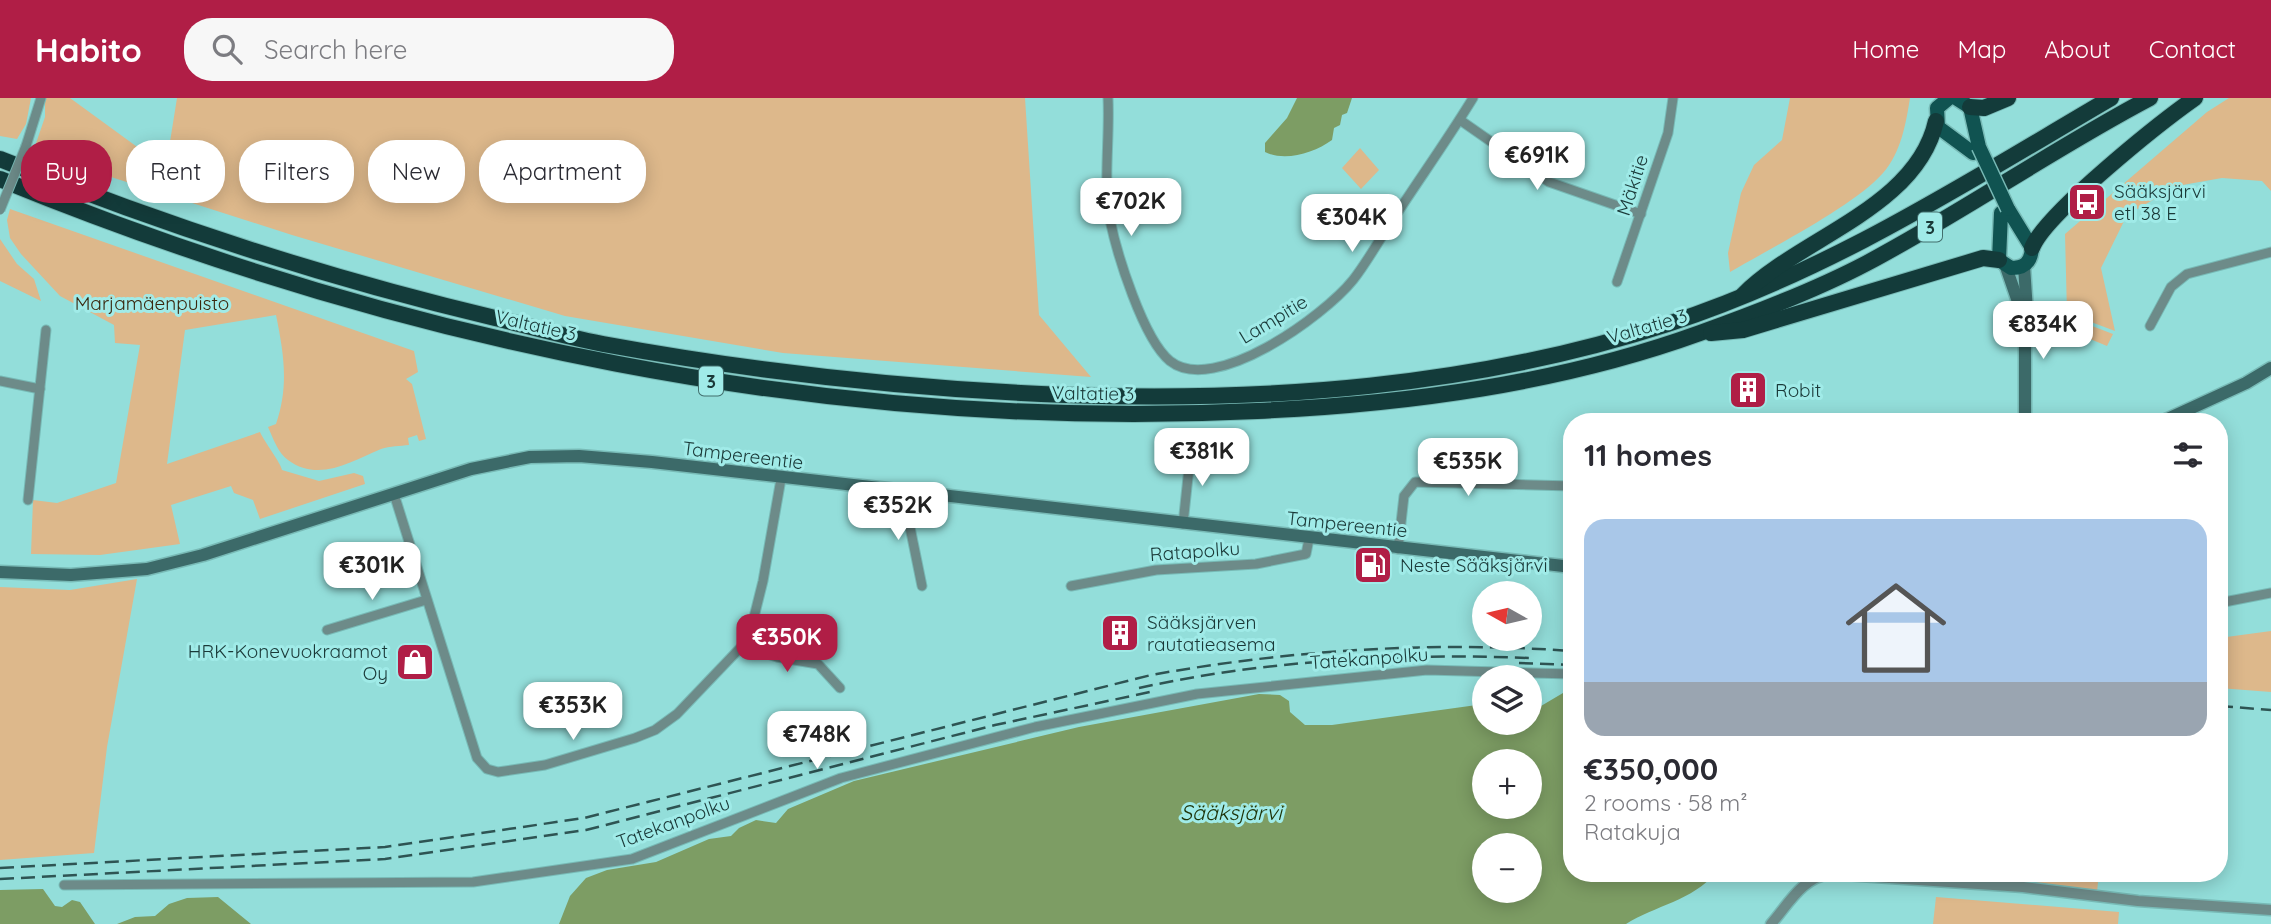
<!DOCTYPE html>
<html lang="en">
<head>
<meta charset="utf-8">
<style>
  :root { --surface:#fff; --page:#f7f7f7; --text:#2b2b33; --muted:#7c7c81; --accent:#b01e46 }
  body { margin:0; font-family:Quicksand,sans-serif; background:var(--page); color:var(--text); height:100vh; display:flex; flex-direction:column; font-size:26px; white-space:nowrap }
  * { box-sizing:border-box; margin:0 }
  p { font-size:23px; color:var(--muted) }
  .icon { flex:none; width:38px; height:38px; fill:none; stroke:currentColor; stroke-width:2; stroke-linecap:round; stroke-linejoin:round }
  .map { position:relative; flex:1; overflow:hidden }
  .details { position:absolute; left:1563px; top:315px; width:665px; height:469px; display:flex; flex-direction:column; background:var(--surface); border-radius:28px; box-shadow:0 4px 18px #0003 }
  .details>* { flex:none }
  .guide { position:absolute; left:21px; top:42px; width:665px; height:63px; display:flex; gap:14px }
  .needle { width:46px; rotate:278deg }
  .tools { position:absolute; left:1472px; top:483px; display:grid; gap:14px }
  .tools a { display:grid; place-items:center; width:70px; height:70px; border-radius:50%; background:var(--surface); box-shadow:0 4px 18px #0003; font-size:35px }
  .price { position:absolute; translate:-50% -60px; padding:0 16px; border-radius:14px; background:#fff; color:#222; font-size:23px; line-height:46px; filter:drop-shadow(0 2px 4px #0008) }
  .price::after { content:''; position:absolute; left:50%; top:42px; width:21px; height:16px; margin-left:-10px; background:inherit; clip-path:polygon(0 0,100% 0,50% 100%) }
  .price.current { background:var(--accent); color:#fff }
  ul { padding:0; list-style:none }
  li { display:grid; align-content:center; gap:14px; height:371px; padding:0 21px }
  li span { display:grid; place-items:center; height:217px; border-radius:21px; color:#555 }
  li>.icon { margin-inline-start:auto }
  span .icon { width:126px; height:126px; fill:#fffc; stroke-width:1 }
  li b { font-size:30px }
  h2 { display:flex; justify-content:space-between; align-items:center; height:84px; padding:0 21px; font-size:30px }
  .tag { padding:0 24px; border-radius:28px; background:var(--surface); box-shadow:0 4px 18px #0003; font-size:24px; line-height:63px }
  .tag.current { background:var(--accent); color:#fff }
  header { display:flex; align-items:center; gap:42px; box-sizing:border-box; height:98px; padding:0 35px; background:var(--accent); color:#fff }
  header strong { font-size:33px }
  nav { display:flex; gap:38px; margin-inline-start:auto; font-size:24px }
  .search { width:490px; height:63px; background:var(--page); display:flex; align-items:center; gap:18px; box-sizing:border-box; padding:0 24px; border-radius:28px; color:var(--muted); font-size:26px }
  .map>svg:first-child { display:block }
  .green { fill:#ddb88b }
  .water { fill:#7d9d64; fill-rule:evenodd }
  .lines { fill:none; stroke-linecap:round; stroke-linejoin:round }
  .minor-casing { stroke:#78bab6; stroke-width:11 }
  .tertiary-casing { stroke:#78bab6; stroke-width:13 }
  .secondary-casing { stroke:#78bab6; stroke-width:15 }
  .primary-casing { stroke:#78bab6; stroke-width:17 }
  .motorway-casing { stroke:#78bab6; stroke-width:18 }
  .minor { stroke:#6d8b89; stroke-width:9 }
  .tertiary { stroke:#6d8b89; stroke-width:10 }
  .secondary { stroke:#3c6a69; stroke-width:12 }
  .primary { stroke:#105351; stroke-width:14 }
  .motorway { stroke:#133b3a; stroke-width:16 }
  .rail { stroke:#2e5453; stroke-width:2.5; stroke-dasharray:14 7; stroke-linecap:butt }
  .minor-bridge-casing { stroke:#78bab6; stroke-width:11; stroke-linecap:butt }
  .primary-bridge-casing { stroke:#78bab6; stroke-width:17; stroke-linecap:butt }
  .minor-bridge { stroke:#6d8b89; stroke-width:9 }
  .primary-bridge { stroke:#105351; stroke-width:14 }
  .labels { text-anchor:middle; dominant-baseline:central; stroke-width:6; stroke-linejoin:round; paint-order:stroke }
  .shield { fill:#a0ebe8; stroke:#426e6d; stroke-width:2 }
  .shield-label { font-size:18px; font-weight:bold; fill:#1a3938 }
  .street-label { font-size:19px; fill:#1a3938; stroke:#a0ebe8 }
  .poi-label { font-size:19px; fill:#1a3938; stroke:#a0ebe8; text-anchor:start }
  .park-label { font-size:19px; fill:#3a270e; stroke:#a0ebe8 }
  .water-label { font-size:21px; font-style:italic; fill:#1d3207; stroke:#a0ebe8 }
</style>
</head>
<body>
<header>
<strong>Habito</strong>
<div class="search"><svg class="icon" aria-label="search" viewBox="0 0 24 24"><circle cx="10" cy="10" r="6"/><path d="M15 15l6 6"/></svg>Search here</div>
<nav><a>Home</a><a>Map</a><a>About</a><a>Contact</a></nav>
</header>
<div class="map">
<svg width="2271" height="826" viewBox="0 0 2271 826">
  <rect width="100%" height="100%" fill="#93deda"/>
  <g class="green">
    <polygon points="0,0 31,0 26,26 17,41 0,38"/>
    <polygon points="45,0 70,0 140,51 169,50 177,0 1025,0 1039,217 1091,279 783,255 565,218 292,137 33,54 45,19"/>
    <path d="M1790,0H1910C1906,25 1901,55 1883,75C1854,108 1771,150 1730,174L1728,155L1741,95L1754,67L1782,42Z"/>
    <polygon points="2229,0 2271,0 2271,93 2262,83 2222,80 2177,88 2127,117 2101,170 2115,233 2067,215 2065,136 2207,14"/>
    <polygon points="1360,50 1379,72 1361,91 1342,70"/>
    <path d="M10,111L414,253L418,274L406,281L412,286L426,341L419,343L417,337L408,340L409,347C400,348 390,348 381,351C352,363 319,385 288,362C278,355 273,340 268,329L276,326C289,288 284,256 276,217L185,232L167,366L260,334C265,345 281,365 282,372L319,383L354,375L363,378L365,386L260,421L253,402L234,395L231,388L171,407L180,446L100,457L31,456L33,402L57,405L116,385L140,247L115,245L114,227L60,198L21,156L10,140L7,122Z"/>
    <polygon points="0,141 17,166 34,181 41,203 0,183"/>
    <polygon points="2079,223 2113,236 2107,248 2078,236"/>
    <polygon points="137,481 107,649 94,755 0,762 0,489 70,492"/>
    <polygon points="2271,533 2271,594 2219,590 2219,540"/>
    <polygon points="2031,775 2099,775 2097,794 2031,786"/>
    <polygon points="1936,799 2119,814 2118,826 1933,826"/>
  </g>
  <g class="water">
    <path d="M1297,0H1352L1347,15L1342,17L1340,27L1334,30L1332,42C1314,55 1285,64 1265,54V45L1287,20Z"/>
    <path d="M1563,595L1566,605L1571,607L1572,775H1715C1694,802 1654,808 1626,826H559L570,798L586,780L607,772L656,764L709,741L731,738L739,730L756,722L776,725L788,711L854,683L1079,629L1259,596L1280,597L1289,603L1290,614L1305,627H1332L1484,606V625H1530V610L1541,608ZM1484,663H1530V709H1484ZM1484,747H1530V793H1484Z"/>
    <polygon points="43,791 55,808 62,809 72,802 80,804 95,826 0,826 0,792"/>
    <polygon points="218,799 251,826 117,826 135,819 155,818 169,806 187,800"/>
  </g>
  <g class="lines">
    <defs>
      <g id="minor">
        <path d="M1108,0C1110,40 1103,82 1110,122C1117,156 1143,241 1170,263C1214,298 1324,218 1353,182C1368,163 1380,140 1394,120C1420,80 1448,41 1473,0"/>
        <polyline points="1460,22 1549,84 1641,116"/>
        <polyline points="26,48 41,0"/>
        <polyline points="1617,184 1668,35 1673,0"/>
        <polyline points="2150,228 2171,189 2187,176 2271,154"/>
        <polyline points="0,283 40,291"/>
        <polyline points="903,395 922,488"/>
        <polyline points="394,396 477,660 487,671 498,674 545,667 635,640 655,632 677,616 742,548 754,519 763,483 781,381"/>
        <polyline points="28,402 46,232"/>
        <polyline points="1183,426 1191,351"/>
        <polyline points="1398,451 1404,398 1415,384 1572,388"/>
        <polyline points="1071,488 1156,472 1256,466 1306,456 1309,441"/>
        <polyline points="2219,505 2271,495"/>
        <polyline points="327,532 426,502"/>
        <polyline points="742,548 777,559 818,566 840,590"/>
        <polyline points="64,787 473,784 632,761 841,680 1035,629 1197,596 1427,572 1572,576"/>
      </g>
      <path id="tertiary" d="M1771,826C1788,807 1802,779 1830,776L2023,789L2138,803L2271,812"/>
      <g id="secondary">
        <polyline points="2024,168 2027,213"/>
        <polyline points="2006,169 2025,224 2025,324"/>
        <polyline points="2161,324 2246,285 2271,270"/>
        <polyline points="0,474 71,477 147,471 203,457 471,371 530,359 579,358 652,364 1572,469"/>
      </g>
      <g id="primary">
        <polyline points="1949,0 1937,10 1938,29 1973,55"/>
        <polyline points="1956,0 1970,9 1979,49"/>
        <path d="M2001,115L1999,162L2011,170C2025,170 2031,164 2032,150L2008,111"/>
      </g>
      <g id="motorway">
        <polyline points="1970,9 1984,10 2008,0"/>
        <path d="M0,61C161,126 326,180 495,220C531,229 567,239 603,246C756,274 911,291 1066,297C1268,304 1474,289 1668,226C1832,172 1964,86 2111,0"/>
        <path d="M0,81C397,243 827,334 1257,313C1406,306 1559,286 1700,235C1756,215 1814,193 1867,165C1963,114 2053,51 2150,0"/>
        <path d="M2032,150C2045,116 2161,24 2195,0"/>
        <path d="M1743,197C1799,140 1917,110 1936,23"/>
        <polyline points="1711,235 1743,232 1983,160 1999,162"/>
      </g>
    </defs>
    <use href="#minor" class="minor-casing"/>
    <use href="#tertiary" class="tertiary-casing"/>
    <use href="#secondary" class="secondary-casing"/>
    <use href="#primary" class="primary-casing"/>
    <use href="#motorway" class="motorway-casing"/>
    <use href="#minor" class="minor"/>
    <use href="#tertiary" class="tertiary"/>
    <use href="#secondary" class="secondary"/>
    <use href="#primary" class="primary"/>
    <use href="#motorway" class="motorway"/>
    <g class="rail">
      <polyline points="1519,565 1572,567"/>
      <path d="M1139,590C1266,562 1400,555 1529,560"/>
      <polyline points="2219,608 2271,612"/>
      <path d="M0,770L385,749L584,720L1151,577C1291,552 1430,543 1572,553"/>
      <polyline points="0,781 385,761 586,732 995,627 1150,594"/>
    </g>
    <defs>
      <polyline id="minor-bridge" points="0,112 26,48"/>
      <polyline id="primary-bridge" points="1979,49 2008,111"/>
    </defs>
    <use href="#minor-bridge" class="minor-bridge-casing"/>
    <use href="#primary-bridge" class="primary-bridge-casing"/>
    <use href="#minor-bridge" class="minor-bridge"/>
    <use href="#primary-bridge" class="primary-bridge"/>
  </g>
  <defs>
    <symbol id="bus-square" viewBox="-11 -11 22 22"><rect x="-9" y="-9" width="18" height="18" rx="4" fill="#b01e46" stroke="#a0ebe8"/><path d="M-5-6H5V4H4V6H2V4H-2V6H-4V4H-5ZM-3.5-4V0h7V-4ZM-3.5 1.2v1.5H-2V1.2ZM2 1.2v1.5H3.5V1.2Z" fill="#fff"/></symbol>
    <symbol id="building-square" viewBox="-11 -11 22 22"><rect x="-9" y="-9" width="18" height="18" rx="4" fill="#b01e46" stroke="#a0ebe8"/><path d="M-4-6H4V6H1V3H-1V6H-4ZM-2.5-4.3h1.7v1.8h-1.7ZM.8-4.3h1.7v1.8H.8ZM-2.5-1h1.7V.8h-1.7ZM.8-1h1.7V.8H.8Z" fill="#fff"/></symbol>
    <symbol id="fuel-square" viewBox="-11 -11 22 22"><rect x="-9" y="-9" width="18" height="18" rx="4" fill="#b01e46" stroke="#a0ebe8"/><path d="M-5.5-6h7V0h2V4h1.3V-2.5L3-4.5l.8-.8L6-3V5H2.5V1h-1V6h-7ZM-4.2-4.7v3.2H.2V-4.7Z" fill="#fff"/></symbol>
    <symbol id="shop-square" viewBox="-11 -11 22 22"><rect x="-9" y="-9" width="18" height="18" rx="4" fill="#b01e46" stroke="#a0ebe8"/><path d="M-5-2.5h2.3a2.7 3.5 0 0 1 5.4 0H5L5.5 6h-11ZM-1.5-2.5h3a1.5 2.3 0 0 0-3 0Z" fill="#fff"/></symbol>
  </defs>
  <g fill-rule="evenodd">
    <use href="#bus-square" x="2065" y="82" width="44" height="44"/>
    <use href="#building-square" x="1726" y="270" width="44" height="44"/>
    <use href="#fuel-square" x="1351" y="445" width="44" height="44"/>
    <use href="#building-square" x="1098" y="513" width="44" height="44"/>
    <use href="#shop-square" x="393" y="542" width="44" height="44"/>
  </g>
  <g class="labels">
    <g class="shield">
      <rect x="1918" y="114.5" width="24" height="29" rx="5"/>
      <rect x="699" y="268.5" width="24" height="29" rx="5"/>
    </g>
    <g class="shield-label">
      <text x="1930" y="129">3</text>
      <text x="711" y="283">3</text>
    </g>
    <g class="street-label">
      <text transform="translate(1632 87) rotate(-72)">Mäkitie</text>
      <text transform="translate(1273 221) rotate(-31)">Lampitie</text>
      <text transform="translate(536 227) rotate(13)">Valtatie 3</text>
      <text transform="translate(1647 228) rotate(-16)">Valtatie 3</text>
      <text transform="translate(1093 295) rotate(1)">Valtatie 3</text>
      <text transform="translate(743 357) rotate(7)">Tampereentie</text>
      <text transform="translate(1347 426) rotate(6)">Tampereentie</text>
      <text transform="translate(1195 453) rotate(-4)">Ratapolku</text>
      <text transform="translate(1369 560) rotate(-4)">Tatekanpolku</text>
      <text transform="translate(673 724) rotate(-20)">Tatekanpolku</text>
    </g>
    <g class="poi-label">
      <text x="2114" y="93">Sääksjärvi<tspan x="2114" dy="22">etl 38 E</tspan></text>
      <text x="1775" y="292">Robit</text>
      <text x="1400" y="467">Neste Sääksjärvi</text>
      <text x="1147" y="524">Sääksjärven<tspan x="1147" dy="22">rautatieasema</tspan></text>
      <text x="388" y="553" text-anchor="end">HRK-Konevuokraamot<tspan x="388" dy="22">Oy</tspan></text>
    </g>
    <g class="park-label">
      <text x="152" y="205">Marjamäenpuisto</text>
    </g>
    <g class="water-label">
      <text x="1231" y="714">Sääksjärvi</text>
    </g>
  </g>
</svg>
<div class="tools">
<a><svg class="needle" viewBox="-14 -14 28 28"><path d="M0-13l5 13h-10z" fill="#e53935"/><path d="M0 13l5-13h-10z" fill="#7c7c81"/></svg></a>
<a><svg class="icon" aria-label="layers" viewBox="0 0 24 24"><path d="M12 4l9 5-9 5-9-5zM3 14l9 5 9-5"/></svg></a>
<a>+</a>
<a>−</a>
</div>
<b class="price" style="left:1537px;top:94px">€691K</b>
<b class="price" style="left:1131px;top:140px">€702K</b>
<b class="price" style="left:1352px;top:156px">€304K</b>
<b class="price" style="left:2043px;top:263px">€834K</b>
<b class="price" style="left:1202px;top:390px">€381K</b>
<b class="price" style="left:1468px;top:400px">€535K</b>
<b class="price" style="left:898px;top:444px">€352K</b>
<b class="price" style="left:372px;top:504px">€301K</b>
<b class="price current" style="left:787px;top:576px">€350K</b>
<b class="price" style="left:573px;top:644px">€353K</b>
<b class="price" style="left:817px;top:673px">€748K</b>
<div class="guide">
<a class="tag current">Buy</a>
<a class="tag">Rent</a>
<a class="tag">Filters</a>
<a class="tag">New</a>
<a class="tag">Apartment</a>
</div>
<section class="details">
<h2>11 homes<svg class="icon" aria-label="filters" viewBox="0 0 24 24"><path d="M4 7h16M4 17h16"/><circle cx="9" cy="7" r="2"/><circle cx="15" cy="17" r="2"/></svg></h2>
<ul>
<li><span style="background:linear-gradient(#a9c7e8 75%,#9aa5b1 0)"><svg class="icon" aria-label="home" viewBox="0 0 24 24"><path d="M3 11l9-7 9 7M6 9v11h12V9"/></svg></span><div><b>€350,000</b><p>2 rooms · 58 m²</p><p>Ratakuja</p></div></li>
</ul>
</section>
</div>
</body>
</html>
